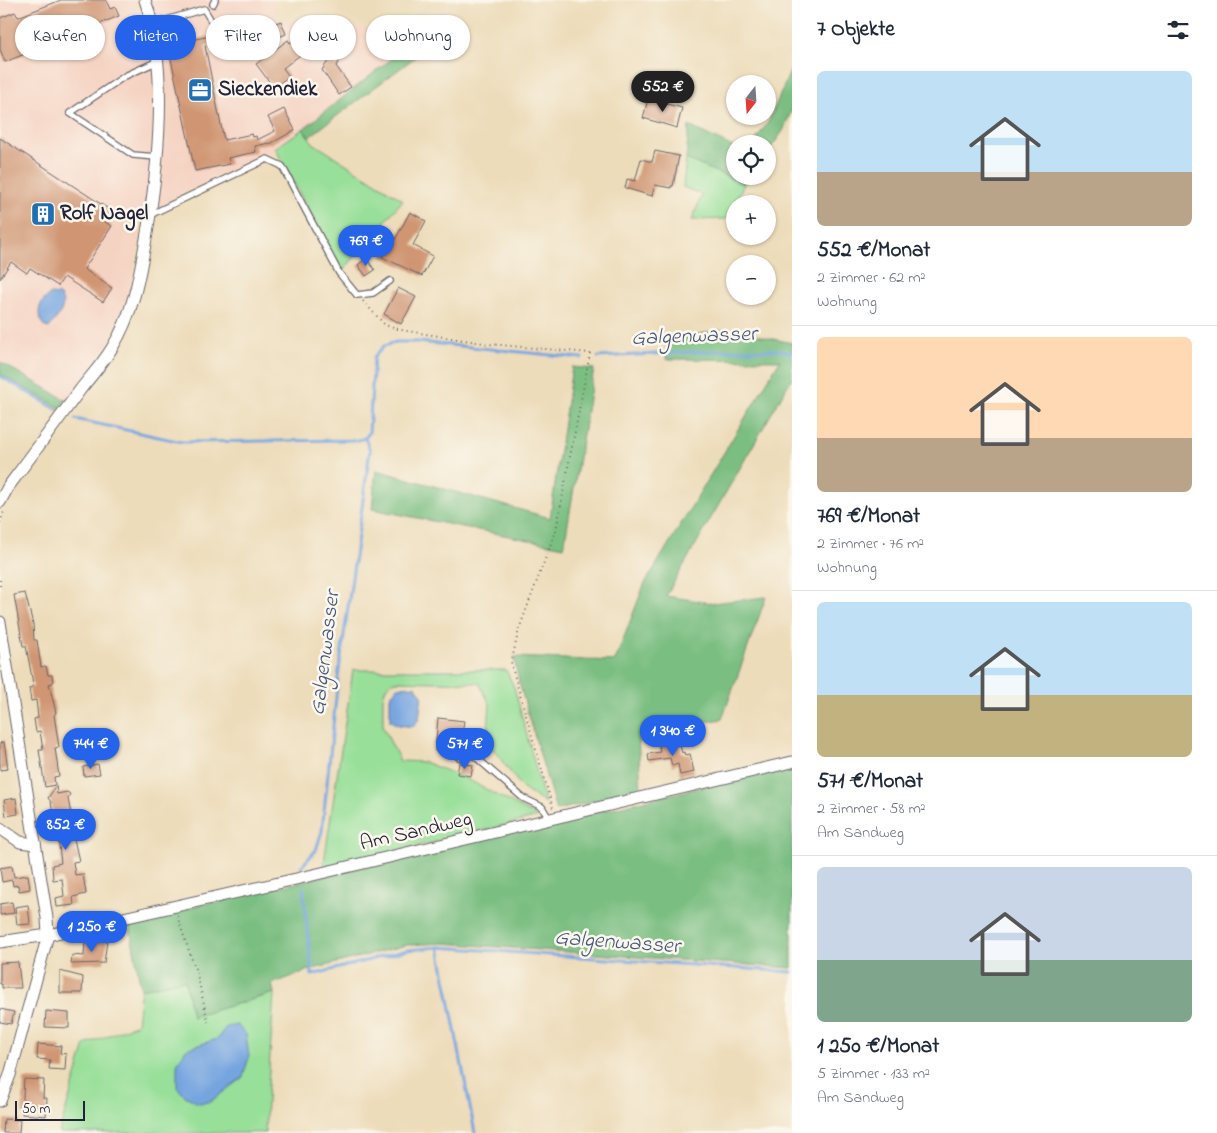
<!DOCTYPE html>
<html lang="de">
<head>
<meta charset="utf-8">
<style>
  :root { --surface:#fff; --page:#f6f6f7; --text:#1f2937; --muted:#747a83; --line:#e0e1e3; --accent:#2563eb }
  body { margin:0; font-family:"Indie Flower",sans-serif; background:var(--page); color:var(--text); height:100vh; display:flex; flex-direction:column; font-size:19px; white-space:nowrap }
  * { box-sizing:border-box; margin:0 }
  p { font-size:16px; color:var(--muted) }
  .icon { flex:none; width:28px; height:28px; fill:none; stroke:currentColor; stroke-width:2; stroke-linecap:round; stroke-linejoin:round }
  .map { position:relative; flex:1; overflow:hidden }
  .panel { display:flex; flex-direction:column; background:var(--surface); width:425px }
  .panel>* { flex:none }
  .hud { position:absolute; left:15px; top:15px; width:475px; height:45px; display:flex; gap:10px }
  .needle { width:32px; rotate:197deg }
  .buttons { position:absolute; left:726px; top:75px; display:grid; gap:10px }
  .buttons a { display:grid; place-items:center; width:50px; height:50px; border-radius:50%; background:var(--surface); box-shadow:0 1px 4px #0004; font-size:25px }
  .scale { position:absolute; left:15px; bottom:12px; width:70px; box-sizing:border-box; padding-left:5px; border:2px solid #22223b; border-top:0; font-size:14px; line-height:18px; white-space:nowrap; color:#22223b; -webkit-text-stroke:4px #fbf7ec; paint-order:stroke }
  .price { position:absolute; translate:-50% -42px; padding:0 11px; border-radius:18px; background:var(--accent); color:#fff; font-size:16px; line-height:32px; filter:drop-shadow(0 1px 2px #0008) }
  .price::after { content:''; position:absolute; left:50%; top:30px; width:15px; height:11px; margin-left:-8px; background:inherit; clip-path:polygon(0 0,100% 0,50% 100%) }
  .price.selected { background:#222; color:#fff }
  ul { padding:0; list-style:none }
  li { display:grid; align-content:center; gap:10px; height:265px; padding:0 25px }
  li+li { border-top:1px solid var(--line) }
  li span { display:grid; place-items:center; height:155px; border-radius:8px; color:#555 }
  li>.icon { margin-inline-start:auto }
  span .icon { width:90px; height:90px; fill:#fffc; stroke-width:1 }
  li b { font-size:21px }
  h2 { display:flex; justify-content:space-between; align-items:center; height:60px; padding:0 25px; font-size:21px }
  .pill { padding:0 18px; border-radius:22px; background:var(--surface); box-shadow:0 1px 4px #0004; font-size:18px; line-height:45px }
  .pill.selected { background:var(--accent); color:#fff }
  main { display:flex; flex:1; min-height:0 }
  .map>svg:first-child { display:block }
  .built { fill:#f5d3c2 }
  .green { fill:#98df99; stroke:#5d806a }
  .forest { fill:#7abe81; stroke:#4e705e }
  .water { fill:#75a4df; stroke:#4c638d }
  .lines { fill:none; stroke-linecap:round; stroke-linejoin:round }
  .stream { stroke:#75a4df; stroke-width:3 }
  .building { fill:#d09673 }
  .lane-casing { stroke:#696367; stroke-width:8 }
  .street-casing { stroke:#696367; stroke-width:13 }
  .path { stroke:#696367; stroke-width:2; stroke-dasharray:1 4; stroke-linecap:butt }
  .lane { stroke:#fff; stroke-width:5.5 }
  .street { stroke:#fff; stroke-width:11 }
  .labels { text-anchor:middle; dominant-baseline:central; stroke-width:5; stroke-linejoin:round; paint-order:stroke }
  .poi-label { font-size:21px; font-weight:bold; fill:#22223b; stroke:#fbf7ec; text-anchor:start }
  .street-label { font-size:21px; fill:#22223b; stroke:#fbf7ec }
  .water-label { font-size:22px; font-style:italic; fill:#43567d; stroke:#fbf7ec }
</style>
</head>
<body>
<main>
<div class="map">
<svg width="792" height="1133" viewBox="0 0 792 1133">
  <rect width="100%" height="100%" fill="#fbf7ec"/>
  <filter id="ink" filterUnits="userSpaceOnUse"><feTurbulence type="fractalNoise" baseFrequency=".02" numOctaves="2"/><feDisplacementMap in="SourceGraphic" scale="10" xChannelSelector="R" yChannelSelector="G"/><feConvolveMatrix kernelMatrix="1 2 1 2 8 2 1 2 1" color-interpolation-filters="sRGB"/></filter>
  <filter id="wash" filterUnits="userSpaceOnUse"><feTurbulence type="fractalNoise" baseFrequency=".0096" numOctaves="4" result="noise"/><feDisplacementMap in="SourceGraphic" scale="20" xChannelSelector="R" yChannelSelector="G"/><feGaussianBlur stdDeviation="1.12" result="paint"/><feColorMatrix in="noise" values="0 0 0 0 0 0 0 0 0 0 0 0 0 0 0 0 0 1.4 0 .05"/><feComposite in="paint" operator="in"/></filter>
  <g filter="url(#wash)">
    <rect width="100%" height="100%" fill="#eddcba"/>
    <polygon class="built" points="0,0 274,0 278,20 423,34 303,129 267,154 143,213 132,282 122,314 107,346 66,400 0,362"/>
    <g class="green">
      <polygon points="303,129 313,143 403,200 342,272 275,148"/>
      <polygon points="686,159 744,184 726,219 692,220 702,195 683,187"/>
      <polygon points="353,670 506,670 514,687 545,803 523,789 487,741 490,704 479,683 394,681 386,687 383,697 383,727 400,761 424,762 465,778 538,817 323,869"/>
      <polygon points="185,980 192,1017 274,993 265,1133 59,1133 85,1045 137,1024 141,989"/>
    </g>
    <g class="forest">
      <polygon points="423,34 442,37 309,137 303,129"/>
      <polygon points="792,67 792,109 783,131 768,152 768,144 753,144 769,121"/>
      <polygon points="689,126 735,148 735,176 750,176 744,184 686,159"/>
      <polygon points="719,330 738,331 792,343 792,378 666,596 712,603 766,597 722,719 638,734 641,791 556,810 519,682 514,657 615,661 644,585 780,360 666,359 667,341"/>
      <polygon points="0,362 66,400 60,408 0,374"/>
      <polygon points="572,367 594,369 564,547 372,509 376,470 550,518"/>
      <polygon points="792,766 792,968 443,943 407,945 309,970 272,984 274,993 192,1017 185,980 141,989 129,922"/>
    </g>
    <g class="water">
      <path d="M51,294L59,295C70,306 55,319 49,328L45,327C35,315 38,302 51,294Z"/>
      <polygon points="415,686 422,695 419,719 413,727 399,725 390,721 390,697 397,687"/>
      <polygon points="237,1025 246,1034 249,1057 243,1077 210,1102 198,1103 185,1096 177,1087 177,1064 186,1049 217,1039 226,1027"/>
    </g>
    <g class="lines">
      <g class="stream">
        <polyline points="598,357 733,350 779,350 792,353"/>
        <polyline points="0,376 58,410"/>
        <polyline points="75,419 182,442 358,440 365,438 369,433 374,357 384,346 396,342 418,342 582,358"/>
        <polyline points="301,867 316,850 322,831 338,678 370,450 365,438"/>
        <polyline points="303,888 312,975 407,950 439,947 792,972"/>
        <polyline points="439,947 475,1133"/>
      </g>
    </g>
    <g id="blocks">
      <g class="building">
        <polygon points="61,0 106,0 110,9 115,7 119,16 5,62 0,49 0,18 15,12 18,17"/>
        <polygon points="263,18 266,27 281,21 286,34 240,53 231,31"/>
        <polygon points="303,33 312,46 283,68 289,76 274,88 256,64 288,40 290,43"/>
        <polygon points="210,36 212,45 205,46 224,140 252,134 253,137 256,136 257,140 275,131 268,117 284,109 295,130 270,144 269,143 255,146 256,152 228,158 230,164 195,171 168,45"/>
        <polygon points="333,54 341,59 336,66 351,87 339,95 322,70"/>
        <polygon points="648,99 682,108 677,128 643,118"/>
        <polygon points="0,138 110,210 103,221 112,226 84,269 112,288 103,302 64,277 58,286 30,268 27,273 11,262 0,279"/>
        <polygon points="655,151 679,156 673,186 671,186 671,188 655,185 652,196 625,188 627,179 635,181 641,159 652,162"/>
        <polygon points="410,212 426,221 413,245 433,256 422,276 382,257 392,238 395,240"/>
        <polygon points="366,258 375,270 366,276 358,265"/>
        <polygon points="398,288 416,297 401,324 384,314"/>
        <polygon points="25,593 33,624 34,640 37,640 41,667 46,666 48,675 52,675 53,683 49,684 56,713 54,715 59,747 55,748 59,776 54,777 55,785 45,787 39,750 43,750 40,731 36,732 34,719 38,718 36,700 31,701 29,688 33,687 32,678 26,646 23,646 14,595"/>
        <polygon points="438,718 464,721 462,735 457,735 451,739 449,753 435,751"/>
        <polygon points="667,738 668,747 680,745 682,753 684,752 685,755 690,754 694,772 680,775 678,764 672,766 670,758 649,761 648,754 660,752 658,740"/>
        <polygon points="4,742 8,769 0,770 0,743"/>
        <polygon points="459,763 473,765 471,776 457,774"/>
        <polygon points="98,764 100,774 84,776 83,767"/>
        <polygon points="56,786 57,794 67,792 70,794 68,799 71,814 75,816 70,821 79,861 73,862 75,875 83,874 86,894 73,897 74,905 57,907 56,898 64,896 62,879 53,880 52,865 61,863 56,820 54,820 51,802 48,798"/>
        <polygon points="16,798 18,814 6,816 4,800"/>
        <polygon points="12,866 14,877 28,875 30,889 19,891 18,885 13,886 12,880 2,882 0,868"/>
        <polygon points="12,902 14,913 0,915 0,904"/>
        <polygon points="28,905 30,924 17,925 15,907"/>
        <polygon points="85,940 107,941 104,963 71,964 72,955 84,956"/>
        <polygon points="18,962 21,988 2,988 2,984 0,984 0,963"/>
        <polygon points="60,971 83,977 82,993 60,993"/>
        <polygon points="0,1009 14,1012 11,1024 0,1022"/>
        <polygon points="46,1011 69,1013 69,1028 45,1027"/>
        <polygon points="38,1044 61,1046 60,1053 66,1054 65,1070 49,1069 50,1060 37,1059"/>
        <polygon points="24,1079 44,1080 43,1098 47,1098 46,1116 22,1114"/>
        <polygon points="4,1119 20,1120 19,1133 3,1133"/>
      </g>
    </g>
  </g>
  <g filter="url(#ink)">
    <use href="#blocks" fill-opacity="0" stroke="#696367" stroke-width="1"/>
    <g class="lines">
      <defs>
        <g id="lane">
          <polyline points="213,4 215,0"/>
          <polyline points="153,24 204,9 219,34 225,55"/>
          <polyline points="156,157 133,155 70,113 125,76 158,61"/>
          <polyline points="151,212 156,212 267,159 282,166 339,273 357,295 373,293 390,281"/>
          <circle cx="463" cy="749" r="9"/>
          <polyline points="471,753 523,798 542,807 549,819"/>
        </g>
        <g id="street">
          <path d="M0,502L8,487C32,455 56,423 80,390C91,376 103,363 112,348C134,313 140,273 147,233C159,162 169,68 145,0"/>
          <polyline points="0,622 47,918 48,935 10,1075 0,1101"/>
          <polyline points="0,828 20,842 35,844"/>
          <polyline points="0,942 48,935 296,879 792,762"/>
        </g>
      </defs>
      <use href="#lane" class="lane-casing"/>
      <use href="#street" class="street-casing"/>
      <g class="path">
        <polyline points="363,301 385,325 401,330 489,344 590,353 556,530 519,629 511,664 553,808"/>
        <polyline points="0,523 4,511"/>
        <polyline points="0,580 0,589"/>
        <polyline points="177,916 197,974 208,1022"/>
      </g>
      <use href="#lane" class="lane"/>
      <use href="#street" class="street"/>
    </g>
  </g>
  <defs>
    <symbol id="office-square" viewBox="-11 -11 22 22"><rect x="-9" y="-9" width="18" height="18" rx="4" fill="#1f6fb2" stroke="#fbf7ec"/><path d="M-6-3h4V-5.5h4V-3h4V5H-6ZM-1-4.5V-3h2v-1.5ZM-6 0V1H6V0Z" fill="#fff"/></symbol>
    <symbol id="building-square" viewBox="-11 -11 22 22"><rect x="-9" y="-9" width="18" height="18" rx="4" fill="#1f6fb2" stroke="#fbf7ec"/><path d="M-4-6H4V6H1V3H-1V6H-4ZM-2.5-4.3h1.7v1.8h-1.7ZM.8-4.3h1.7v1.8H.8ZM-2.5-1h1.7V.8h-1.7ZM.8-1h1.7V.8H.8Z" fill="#fff"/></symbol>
  </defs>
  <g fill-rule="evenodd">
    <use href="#office-square" x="186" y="76" width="28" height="28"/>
    <use href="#building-square" x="29" y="200" width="28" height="28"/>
  </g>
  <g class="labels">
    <g class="poi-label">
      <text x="218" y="90">Sieckendiek</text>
      <text x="60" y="214">Rolf Nagel</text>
    </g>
    <g class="street-label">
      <text transform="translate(416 832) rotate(-13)">Am Sandweg</text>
    </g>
    <g class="water-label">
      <text transform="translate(694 337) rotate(-2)">Galgenwasser</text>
      <text transform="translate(326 653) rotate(-83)">Galgenwasser</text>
      <text transform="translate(617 943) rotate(4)">Galgenwasser</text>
    </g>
  </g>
</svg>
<div class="buttons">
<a><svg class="needle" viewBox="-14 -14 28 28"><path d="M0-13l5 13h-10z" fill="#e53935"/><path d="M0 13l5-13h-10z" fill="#747a83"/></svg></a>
<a><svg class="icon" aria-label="locate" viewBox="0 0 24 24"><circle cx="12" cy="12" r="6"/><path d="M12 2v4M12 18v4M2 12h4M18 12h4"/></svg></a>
<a>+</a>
<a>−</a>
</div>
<div class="scale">50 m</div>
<b class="price selected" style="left:663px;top:113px">552 €</b>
<b class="price" style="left:366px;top:267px">769 €</b>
<b class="price" style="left:673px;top:757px">1 340 €</b>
<b class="price" style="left:91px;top:770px">744 €</b>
<b class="price" style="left:465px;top:770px">571 €</b>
<b class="price" style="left:66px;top:851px">852 €</b>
<b class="price" style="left:92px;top:953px">1 250 €</b>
<div class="hud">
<a class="pill">Kaufen</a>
<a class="pill selected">Mieten</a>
<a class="pill">Filter</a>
<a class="pill">Neu</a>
<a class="pill">Wohnung</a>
</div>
</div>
<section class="panel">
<h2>7 Objekte<svg class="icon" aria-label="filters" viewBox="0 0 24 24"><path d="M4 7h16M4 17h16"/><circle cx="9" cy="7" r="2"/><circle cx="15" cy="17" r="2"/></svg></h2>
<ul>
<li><span style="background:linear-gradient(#bfe0f5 65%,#b9a48a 0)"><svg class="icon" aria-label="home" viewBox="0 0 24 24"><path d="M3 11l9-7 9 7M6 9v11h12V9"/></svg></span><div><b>552 €/Monat</b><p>2 Zimmer · 62 m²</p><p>Wohnung</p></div></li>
<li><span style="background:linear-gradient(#ffd9b3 65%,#b9a48a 0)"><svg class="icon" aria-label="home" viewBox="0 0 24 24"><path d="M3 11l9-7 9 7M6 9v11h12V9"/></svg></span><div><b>769 €/Monat</b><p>2 Zimmer · 76 m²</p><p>Wohnung</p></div></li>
<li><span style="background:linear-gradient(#bfe0f5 60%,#c2b280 0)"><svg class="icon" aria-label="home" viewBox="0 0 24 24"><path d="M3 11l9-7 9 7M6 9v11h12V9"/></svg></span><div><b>571 €/Monat</b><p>2 Zimmer · 58 m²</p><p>Am Sandweg</p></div></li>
<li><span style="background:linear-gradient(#c9d6e8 60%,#7fa58c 0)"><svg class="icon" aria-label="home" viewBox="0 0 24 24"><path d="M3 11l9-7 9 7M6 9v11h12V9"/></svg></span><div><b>1 250 €/Monat</b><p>5 Zimmer · 133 m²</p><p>Am Sandweg</p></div></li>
</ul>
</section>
</main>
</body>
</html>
